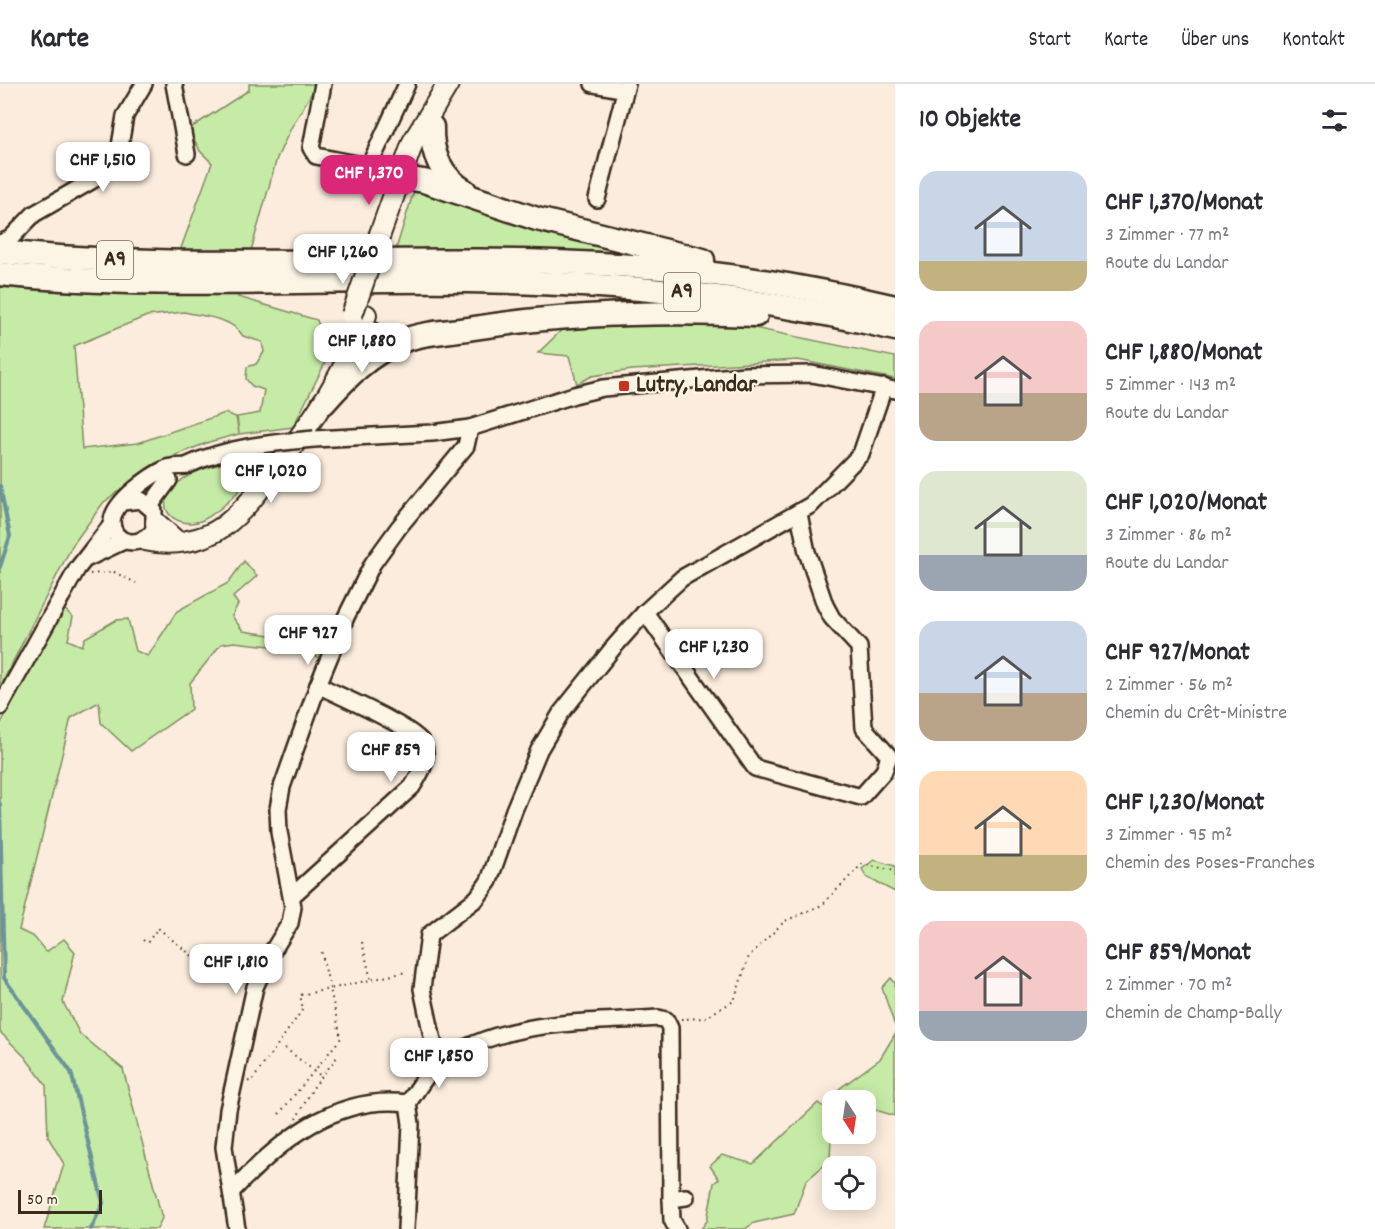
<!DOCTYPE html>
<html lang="de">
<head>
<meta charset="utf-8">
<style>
  :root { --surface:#fff; --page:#f2f2f3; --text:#2b2b33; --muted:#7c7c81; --line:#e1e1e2; --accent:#db2777 }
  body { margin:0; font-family:Dekko,sans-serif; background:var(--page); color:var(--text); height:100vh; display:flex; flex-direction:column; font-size:22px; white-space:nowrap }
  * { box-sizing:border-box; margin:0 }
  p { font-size:20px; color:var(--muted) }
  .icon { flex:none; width:33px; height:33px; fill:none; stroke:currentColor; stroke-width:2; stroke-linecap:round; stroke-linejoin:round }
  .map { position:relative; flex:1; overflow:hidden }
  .sheet { display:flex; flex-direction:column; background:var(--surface); width:480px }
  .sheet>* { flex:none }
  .needle { width:39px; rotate:168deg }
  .tools { position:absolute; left:822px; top:1006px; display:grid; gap:12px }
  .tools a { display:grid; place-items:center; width:54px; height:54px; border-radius:12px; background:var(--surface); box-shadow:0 3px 15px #0003; font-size:30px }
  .scale { position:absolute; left:18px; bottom:15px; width:84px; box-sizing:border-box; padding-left:6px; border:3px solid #3b2a1e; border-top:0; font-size:16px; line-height:21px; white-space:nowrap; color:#3b2a1e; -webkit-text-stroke:4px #fcf5e5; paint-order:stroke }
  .price { position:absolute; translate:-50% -51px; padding:0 14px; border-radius:12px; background:#fff; color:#222; font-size:20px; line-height:39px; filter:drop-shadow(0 2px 3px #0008) }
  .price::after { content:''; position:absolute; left:50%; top:36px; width:18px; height:14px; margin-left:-9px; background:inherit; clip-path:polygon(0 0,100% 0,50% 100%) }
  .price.selected { background:var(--accent); color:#fff }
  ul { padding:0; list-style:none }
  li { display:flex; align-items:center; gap:18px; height:150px; padding:0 24px }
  li span { display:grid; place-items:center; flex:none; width:168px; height:120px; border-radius:18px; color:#555 }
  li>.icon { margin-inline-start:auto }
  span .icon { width:72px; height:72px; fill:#fffc; stroke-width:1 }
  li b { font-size:26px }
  h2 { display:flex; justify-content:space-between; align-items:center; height:72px; padding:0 24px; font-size:26px }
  header { display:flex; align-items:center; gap:36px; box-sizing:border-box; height:84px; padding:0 30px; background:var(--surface); border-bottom:2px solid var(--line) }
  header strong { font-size:28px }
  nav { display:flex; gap:33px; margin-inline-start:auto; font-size:21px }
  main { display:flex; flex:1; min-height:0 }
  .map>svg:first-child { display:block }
  .green { fill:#c6eba6; stroke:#808a62; stroke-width:1.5; fill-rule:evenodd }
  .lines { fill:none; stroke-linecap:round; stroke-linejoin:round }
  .stream { stroke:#6c939a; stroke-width:4 }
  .minor-casing { stroke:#3b2a1e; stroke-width:20 }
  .major-casing { stroke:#3b2a1e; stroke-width:24 }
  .highway-casing { stroke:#3b2a1e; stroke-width:27 }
  .path { stroke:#3b2a1e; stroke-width:2; stroke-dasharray:1.5 4.5; stroke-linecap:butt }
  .minor { stroke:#fcf5e5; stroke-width:15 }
  .major { stroke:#fcf5e5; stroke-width:20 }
  .highway { stroke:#fcf5e5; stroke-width:22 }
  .minor-bridge-casing { stroke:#3b2a1e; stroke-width:20; stroke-linecap:butt }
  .major-bridge-casing { stroke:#3b2a1e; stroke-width:24; stroke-linecap:butt }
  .minor-bridge { stroke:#fcf5e5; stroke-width:15 }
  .major-bridge { stroke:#fcf5e5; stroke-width:20 }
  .poi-dot { fill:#c8321e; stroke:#fcf5e5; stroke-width:2 }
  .labels { text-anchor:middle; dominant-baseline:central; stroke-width:4.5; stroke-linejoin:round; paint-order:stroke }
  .shield { fill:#fcf5e5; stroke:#75675a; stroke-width:1.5 }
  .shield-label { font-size:22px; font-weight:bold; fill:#3b2a1e }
  .poi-label { font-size:24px; font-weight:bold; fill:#3b2a1e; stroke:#fcf5e5; text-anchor:start }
</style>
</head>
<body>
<header>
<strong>Karte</strong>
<nav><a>Start</a><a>Karte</a><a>Über uns</a><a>Kontakt</a></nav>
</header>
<main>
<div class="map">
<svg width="895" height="1145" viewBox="0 0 895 1145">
  <rect width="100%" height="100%" fill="#fbecdd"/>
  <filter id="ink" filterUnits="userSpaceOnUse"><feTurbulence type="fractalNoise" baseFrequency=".0167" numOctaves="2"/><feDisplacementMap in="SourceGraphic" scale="12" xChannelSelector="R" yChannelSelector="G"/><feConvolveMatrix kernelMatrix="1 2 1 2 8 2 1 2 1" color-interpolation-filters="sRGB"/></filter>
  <g filter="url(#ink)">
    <g class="green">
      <path d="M249,0H317L291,44L277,74L238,213L317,236L329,271L293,343L239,350L209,358L176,371L131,397L103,419L72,462L0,603V203L67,208H165L212,79L200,67L189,45L249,6ZM184,228C205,233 231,233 243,252L262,258L264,268L256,280L247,283L246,295L252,302L264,306L260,329L237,333L239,349L236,333L225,329L138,359L82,365L74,262L147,232Z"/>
      <polygon points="416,100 642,169 396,165"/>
      <polygon points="730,239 895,273 895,295 798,276 632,286 592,292 577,300 569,272 538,269 568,240"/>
      <path d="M268,372C249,394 230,422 203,436C183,446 153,429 171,406C189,382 240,375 268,372Z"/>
      <polygon points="244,477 257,492 233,513 238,520 232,532 243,547 312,557 314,549 330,551 325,575 316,573 316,567 234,558 221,560 190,599 191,625 131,667 101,639 99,618 71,634 19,846 34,853 46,868 64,855 75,868 63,918 80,950 123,985 162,1134 157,1145 44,1145 64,1080 48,1053 46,1001 25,973 0,948 0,641 63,524 73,533 68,556 82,562 85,554 116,536 128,535 136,567 148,572 177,527 228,499"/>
      <polygon points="874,776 895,782 895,808 866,793 862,785"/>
      <polygon points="891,894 895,899 895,942 882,904"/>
      <polygon points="895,950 895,1032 866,1023 866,1017 847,1017 839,1005 880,975"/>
      <polygon points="818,1019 832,1029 830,1076 806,1097 794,1130 754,1139 745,1145 701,1145 707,1137 714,1099 719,1095 710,1082 722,1071 753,1080"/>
    </g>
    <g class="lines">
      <g class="stream">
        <polyline points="0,402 10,452 0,483"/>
        <polyline points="0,720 4,894 71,988 103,1119 91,1145"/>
      </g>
      <defs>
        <g id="minor">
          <polyline points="174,0 187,70"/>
          <polyline points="323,0 311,64 316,72 362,81 370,80 407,0"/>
          <polyline points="593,0 625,6"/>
          <polyline points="597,115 627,0"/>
          <polyline points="0,159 11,154 34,130 93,96 107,83 120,62 125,32 144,0"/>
          <polyline points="314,355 432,349 470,344 574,311 603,304 745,291 812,290 895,306"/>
          <path d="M123,418L141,416L154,427V446C143,464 112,462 112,437C113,418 151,391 167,384C172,382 180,383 186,382"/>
          <polyline points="150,422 169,396"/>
          <polyline points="88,474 124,457"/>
          <polyline points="645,528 755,684 861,713 884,687 889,672 864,644 859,563 832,534 825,521 807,468 799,430"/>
          <polyline points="0,623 77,485 112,440"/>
          <path d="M292,812L412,703C420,690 430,676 423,660C416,644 337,611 318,601"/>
          <polyline points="438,980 422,905 429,851 477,814 489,797 514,726 539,666 561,629 613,564 645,528 682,494 811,421 861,370 884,303"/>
          <path d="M233,1106C280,1057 335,1010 408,1019C417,1007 427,988 439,979C503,935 584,939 658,934L666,936L670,944L671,1115L672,1136L677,1145"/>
          <polyline points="671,1115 686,1113"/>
          <polyline points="237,1145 224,1063 228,1026 255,903 269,873 290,839 293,823 279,748 278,725 282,703 318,601 346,533 373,479 399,443 466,362 470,344"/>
          <polyline points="406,1145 411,1040 408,1019"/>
        </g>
        <g id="major">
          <polyline points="380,150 413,58 448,0"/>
          <polyline points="156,439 177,458"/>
          <path d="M145,456C171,462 202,458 224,442C244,427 261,404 276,384C313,337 346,289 366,231"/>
        </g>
        <g id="highway">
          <path d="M432,43C431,70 442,93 465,107"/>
          <polyline points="411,95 424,97 537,135 703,176"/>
          <path d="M0,168C205,189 411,168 617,181C711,186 804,202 895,223"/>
          <path d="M0,190C156,206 311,195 467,197C612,199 754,211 895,245"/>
          <polyline points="362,243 380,256 403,256"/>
          <path d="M324,319C346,294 370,269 402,257C423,248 451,248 474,244C568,229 661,227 756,231"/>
        </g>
      </defs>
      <use href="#minor" class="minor-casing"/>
      <use href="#major" class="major-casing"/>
      <use href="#highway" class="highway-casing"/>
      <g class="path">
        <polyline points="90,490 114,488 136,499"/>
        <polyline points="143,856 147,859 158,844 208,885"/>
        <polyline points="362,858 371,896"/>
        <polyline points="681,935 704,934 734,917 749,872 785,837 822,821 862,780 895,787"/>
        <polyline points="285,964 322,993"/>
        <polyline points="248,997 251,998 303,925 300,911 330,905 321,866"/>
        <polyline points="279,1030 341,954 330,905 406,888"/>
        <polyline points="296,1035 313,1004 337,973"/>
      </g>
      <use href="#minor" class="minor"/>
      <use href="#major" class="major"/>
      <use href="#highway" class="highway"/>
      <defs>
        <path id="minor-bridge" d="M186,382C226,363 270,359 314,355"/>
        <polyline id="major-bridge" points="352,231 380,150"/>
      </defs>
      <use href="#minor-bridge" class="minor-bridge-casing"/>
      <use href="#major-bridge" class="major-bridge-casing"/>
      <use href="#minor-bridge" class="minor-bridge"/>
      <use href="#major-bridge" class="major-bridge"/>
    </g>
  </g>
  <rect class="poi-dot" x="618" y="296" width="12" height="12" rx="3"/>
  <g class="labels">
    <g class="shield">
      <rect x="97" y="157" width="36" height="38" rx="4.5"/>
      <rect x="664" y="189" width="36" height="38" rx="4.5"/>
    </g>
    <g class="shield-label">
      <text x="115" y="176">A9</text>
      <text x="682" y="208">A9</text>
    </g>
    <g class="poi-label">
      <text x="636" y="302">Lutry, Landar</text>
    </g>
  </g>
</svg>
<div class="tools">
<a><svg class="needle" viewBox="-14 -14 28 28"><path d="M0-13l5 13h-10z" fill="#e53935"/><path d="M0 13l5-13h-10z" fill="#7c7c81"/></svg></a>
<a><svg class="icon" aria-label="locate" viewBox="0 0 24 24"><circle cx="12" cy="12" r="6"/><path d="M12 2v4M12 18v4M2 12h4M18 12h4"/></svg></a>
</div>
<div class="scale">50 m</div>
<b class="price" style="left:103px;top:109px">CHF 1,510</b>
<b class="price selected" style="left:369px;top:122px">CHF 1,370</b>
<b class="price" style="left:343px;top:201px">CHF 1,260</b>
<b class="price" style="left:362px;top:290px">CHF 1,880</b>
<b class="price" style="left:271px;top:420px">CHF 1,020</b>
<b class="price" style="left:308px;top:582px">CHF 927</b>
<b class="price" style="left:714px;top:596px">CHF 1,230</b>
<b class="price" style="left:391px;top:699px">CHF 859</b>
<b class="price" style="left:236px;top:911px">CHF 1,810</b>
<b class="price" style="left:439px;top:1005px">CHF 1,850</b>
</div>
<section class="sheet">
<h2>10 Objekte<svg class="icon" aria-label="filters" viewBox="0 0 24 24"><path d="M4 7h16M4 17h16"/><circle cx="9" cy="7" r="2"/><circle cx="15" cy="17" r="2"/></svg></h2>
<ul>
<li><span style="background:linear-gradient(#c9d6e8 75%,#c2b280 0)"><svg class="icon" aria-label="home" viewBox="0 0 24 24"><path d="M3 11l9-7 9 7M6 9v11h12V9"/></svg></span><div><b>CHF 1,370/Monat</b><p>3 Zimmer · 77 m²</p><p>Route du Landar</p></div></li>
<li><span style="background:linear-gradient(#f6c9c9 60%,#b9a48a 0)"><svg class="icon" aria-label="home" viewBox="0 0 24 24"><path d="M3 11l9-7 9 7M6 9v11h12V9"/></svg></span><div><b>CHF 1,880/Monat</b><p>5 Zimmer · 143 m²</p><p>Route du Landar</p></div></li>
<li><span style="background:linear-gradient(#dfe7d0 70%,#9aa5b1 0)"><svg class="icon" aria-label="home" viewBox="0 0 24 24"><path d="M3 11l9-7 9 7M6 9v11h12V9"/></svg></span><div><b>CHF 1,020/Monat</b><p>3 Zimmer · 86 m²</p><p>Route du Landar</p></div></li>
<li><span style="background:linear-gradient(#c9d6e8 60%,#b9a48a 0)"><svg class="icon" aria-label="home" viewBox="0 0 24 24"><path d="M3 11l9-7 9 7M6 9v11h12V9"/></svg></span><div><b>CHF 927/Monat</b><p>2 Zimmer · 56 m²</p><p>Chemin du Crêt-Ministre</p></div></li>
<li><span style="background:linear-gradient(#ffd9b3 70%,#c2b280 0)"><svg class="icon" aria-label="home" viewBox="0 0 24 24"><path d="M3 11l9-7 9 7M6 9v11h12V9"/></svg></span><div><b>CHF 1,230/Monat</b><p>3 Zimmer · 95 m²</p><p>Chemin des Poses-Franches</p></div></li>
<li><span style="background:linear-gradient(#f6c9c9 75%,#9aa5b1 0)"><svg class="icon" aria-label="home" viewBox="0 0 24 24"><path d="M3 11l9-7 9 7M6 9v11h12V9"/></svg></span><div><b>CHF 859/Monat</b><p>2 Zimmer · 70 m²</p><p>Chemin de Champ-Bally</p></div></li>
</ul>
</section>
</main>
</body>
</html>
